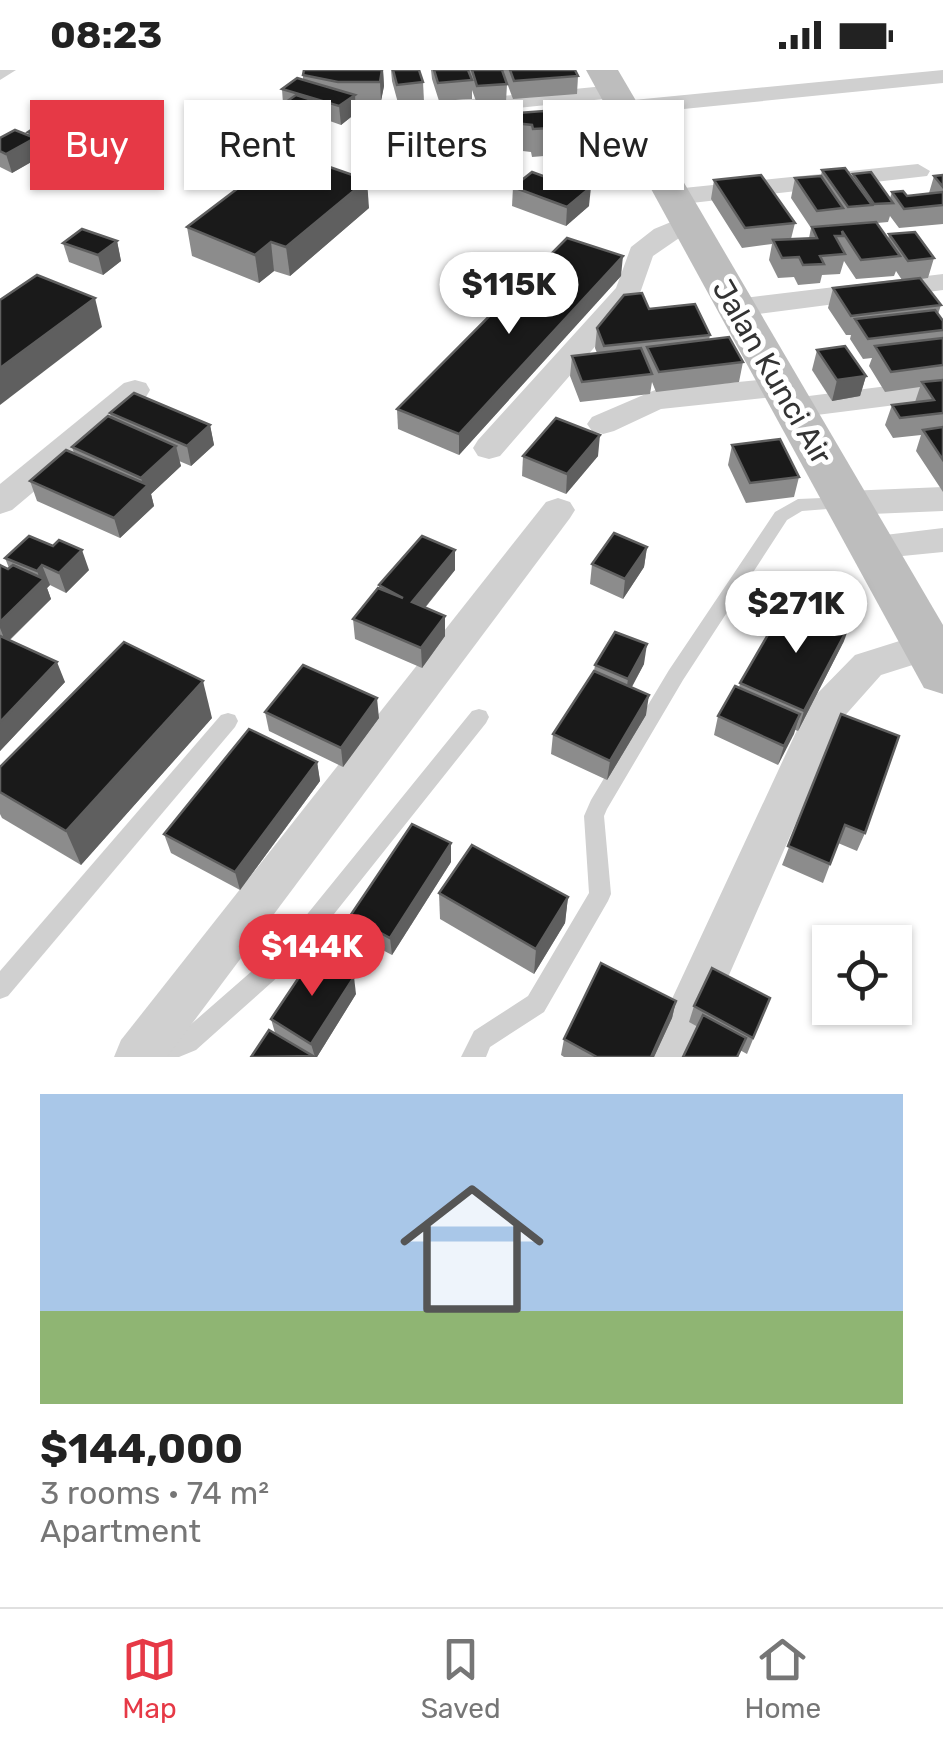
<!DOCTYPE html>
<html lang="en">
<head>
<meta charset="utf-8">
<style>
  :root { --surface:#fff; --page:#f2f2f2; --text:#222; --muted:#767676; --line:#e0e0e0; --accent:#e63946 }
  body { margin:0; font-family:Rubik,sans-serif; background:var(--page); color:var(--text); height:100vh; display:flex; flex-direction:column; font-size:38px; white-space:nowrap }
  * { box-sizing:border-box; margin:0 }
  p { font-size:32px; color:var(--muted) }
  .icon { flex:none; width:55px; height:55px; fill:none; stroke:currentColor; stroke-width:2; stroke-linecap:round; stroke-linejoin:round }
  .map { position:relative; height:987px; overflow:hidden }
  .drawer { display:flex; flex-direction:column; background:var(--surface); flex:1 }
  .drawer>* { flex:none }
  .hud { position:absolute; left:30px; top:30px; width:885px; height:90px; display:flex; gap:20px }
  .fabs { position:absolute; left:812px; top:855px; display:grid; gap:20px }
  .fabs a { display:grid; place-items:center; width:100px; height:100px; border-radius:0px; background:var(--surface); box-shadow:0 2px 8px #0004; font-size:50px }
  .price { position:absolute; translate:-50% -85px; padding:0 22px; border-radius:35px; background:#fff; color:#222; font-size:32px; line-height:65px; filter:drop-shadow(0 2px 5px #0008) }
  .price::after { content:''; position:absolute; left:50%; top:60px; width:30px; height:22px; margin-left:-15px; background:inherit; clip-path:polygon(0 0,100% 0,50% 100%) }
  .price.active { background:var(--accent); color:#fff }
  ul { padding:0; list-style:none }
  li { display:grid; align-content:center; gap:20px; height:530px; padding:0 40px }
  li+li { border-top:2px solid var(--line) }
  li span { display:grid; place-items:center; height:310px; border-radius:0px; color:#555 }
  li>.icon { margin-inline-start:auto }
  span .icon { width:180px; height:180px; fill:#fffc; stroke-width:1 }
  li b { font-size:42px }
  .pill { padding:0 35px; border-radius:0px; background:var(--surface); box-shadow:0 2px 8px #0004; font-size:35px; line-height:90px }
  .pill.active { background:var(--accent); color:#fff }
  .status { display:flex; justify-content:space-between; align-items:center; height:70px; padding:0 50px; background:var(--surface); direction:ltr }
  .status svg { height:28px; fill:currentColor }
  .dock { display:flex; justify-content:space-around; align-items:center; height:140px; border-top:2px solid var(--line); background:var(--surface); font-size:28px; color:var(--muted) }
  .dock a { display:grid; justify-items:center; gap:5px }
  .dock .active { color:var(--accent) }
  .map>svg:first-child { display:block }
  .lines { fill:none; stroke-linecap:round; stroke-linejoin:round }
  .lane { fill:#d0d0d0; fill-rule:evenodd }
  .street { fill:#d0d0d0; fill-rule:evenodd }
  .secondary { fill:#bdbdbd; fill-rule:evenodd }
  .wall { fill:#8c8c8c }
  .shaded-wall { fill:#5f5f5f }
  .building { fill:#1a1a1a; stroke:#5f5f5f; stroke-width:2.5 }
  .labels { text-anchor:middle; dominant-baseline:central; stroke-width:10; stroke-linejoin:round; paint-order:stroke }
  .street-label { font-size:30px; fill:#333; stroke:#fff }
</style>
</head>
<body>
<div class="status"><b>08:23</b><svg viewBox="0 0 49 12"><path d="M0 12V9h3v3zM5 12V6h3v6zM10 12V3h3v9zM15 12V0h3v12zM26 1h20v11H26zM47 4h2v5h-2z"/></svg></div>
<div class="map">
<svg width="943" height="987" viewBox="0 0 943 987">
  <rect width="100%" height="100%" fill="#fff"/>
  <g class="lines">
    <g class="lane">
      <polygon points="847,427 855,433 853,437 802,441 787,450 683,610 607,739 604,746 611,824 608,831 544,942 490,977 486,987 461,987 474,961 528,926 589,823 584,746 591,730 669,600 775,442 798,429"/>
      <polygon points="479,639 486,641 489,647 486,653 299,888 196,980 179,987 146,987 144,983 148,975 181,963 283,874 472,641"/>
      <polygon points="228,643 235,645 238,651 235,657 8,926 0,929 0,901 221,645"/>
    </g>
    <g class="street">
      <polygon points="0,0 16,0 0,10"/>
      <polygon points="943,0 943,13 623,45 611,38 623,31"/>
      <polygon points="615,15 623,17 626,22 623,27 402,50 390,43 402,36"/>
      <polygon points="918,94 930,101 927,106 674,135 661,127 674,119"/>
      <polygon points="688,145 701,153 653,186 639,226 500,386 489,389 478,386 473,378 478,370 616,218 631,177 654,159"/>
      <polygon points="943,204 943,220 736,247 726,244 722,238 726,232 736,229"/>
      <polygon points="781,308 792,311 796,318 792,325 661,339 614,361 603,364 592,361 587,354 592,347 655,320"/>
      <polygon points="943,309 943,329 793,348 782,345 778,338 782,331 793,328"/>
      <polygon points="135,310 146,313 150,320 146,327 12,440 0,444 0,414 124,313"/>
      <polygon points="943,417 943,441 847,445 835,441 830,433 835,425 847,421"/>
      <polygon points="558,428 570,432 575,440 570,448 167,987 114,987 121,970 546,432"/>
      <polygon points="943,458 943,482 872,489 860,486 855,477 860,468"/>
      <polygon points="928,562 941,566 941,586 881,605 841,650 693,987 645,987 811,630 855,585"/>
    </g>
    <polygon class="secondary" points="586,0 618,0 943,555 943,624 924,618"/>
  </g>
  <g class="wall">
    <polygon points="383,0 384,16 381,31 355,30 356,43 341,55 327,50 328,61 298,83 260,71 257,52 283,34 282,19 303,10 303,5"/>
    <polygon points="391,0 419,0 423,12 424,31 398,33 392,11"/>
    <polygon points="431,0 502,0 507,14 506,32 477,34 472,20 472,29 439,31 432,9"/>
    <polygon points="502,0 575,0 578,6 577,24 513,29"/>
    <polygon points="503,44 546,46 634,75 631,102 618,103 616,98 575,100 569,84 532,87 531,82 505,79 502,71"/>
    <polygon points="28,62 68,63 70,72 58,80 36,73 40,87 12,103 0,97 0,68 29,66"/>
    <polygon points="822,100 852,108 853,104 890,128 892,122 907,126 929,123 934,106 943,105 943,154 899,158 890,146 888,152 877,153 888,169 889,164 934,188 928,208 921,209 941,235 938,244 943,251 943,422 916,381 921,365 893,368 885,355 892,335 915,332 920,317 885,322 869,296 872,288 863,289 850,269 851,265 846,265 828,238 833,218 902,210 896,201 894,206 856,209 844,191 840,204 822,205 820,213 798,215 794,207 778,208 769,190 772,174 742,178 711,129 714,110 795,153 791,169 809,168 811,158 791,128 795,108 821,106"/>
    <polygon points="513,117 589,136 566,156 512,136"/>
    <polygon points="369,138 290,206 274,201 259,213 192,186 187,157"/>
    <polygon points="117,171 121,191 103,205 69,192 63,173"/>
    <polygon points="621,206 459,385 398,359 397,339"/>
    <polygon points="649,239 710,265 709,270 743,292 739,312 656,322 652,312 650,324 580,332 570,306 572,286 597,283 595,278 597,258"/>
    <polygon points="817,280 866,306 860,326 832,331 812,300"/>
    <polygon points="110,343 210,355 214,375 191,396 179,391 181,396 151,424 154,436 120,468 37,431 30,411 74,383 72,377 111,348"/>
    <polygon points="732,375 799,407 794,427 746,433 728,395"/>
    <polygon points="523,386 598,386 566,424 522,406"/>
    <polygon points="647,477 644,497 623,529 590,514 592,494"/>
    <polygon points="5,488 89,500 66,523 50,515 47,518 51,529 10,570 65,612 0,681 0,495 8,499 9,498"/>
    <polygon points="455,500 425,538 445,566 422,598 355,569 353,549 379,518 379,515"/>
    <polygon points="844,571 798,661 795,660 778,695 714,665 718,646 739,618 740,613"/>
    <polygon points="644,594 632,617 646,645 607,710 551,684 553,664 594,601 595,595"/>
    <polygon points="265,642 379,648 343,697 269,661"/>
    <polygon points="841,644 865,763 857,781 838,773 823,813 782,795"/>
    <polygon points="212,648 81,795 2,748 0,744 0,697"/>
    <polygon points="317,692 320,711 240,820 171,783 164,764"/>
    <polygon points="451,792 392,885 352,864 350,846"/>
    <polygon points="439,823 568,827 565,853 534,904 440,849"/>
    <polygon points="356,924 317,987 251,987 275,963 271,949"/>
    <polygon points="770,928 747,984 689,952 694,936"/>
    <polygon points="676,931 672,948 654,987 564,987 561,985 564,969"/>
  </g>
  <g class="shaded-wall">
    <polygon points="383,0 384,16 381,31 380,12"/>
    <polygon points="355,25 356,43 341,55 339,36"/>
    <polygon points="325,34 328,61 298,83 296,64 318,40"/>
    <polygon points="68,63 70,72 58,80 56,71"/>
    <polygon points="35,68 40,87 12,103 6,84"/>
    <polygon points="367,110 369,138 290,206 286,177"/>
    <polygon points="591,117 589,136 566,156 567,137"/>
    <polygon points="117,171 121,191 103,205 98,185"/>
    <polygon points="271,172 274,201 259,213 255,185"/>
    <polygon points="623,186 621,206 459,385 459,364"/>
    <polygon points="95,228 102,257 0,335 0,298"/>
    <polygon points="866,306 860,326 832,331 837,310"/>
    <polygon points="210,355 214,375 191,396 187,376"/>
    <polygon points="600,365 598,386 566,424 567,404"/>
    <polygon points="176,376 181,396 151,424 154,436 120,468 114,448 144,419 141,408"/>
    <polygon points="647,477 644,497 623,529 625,509"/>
    <polygon points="82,480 89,500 66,523 59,503"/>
    <polygon points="455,480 455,500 413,552 412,532"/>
    <polygon points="42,495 50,515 47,518 51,529 6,573 0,558 0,552 41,512 37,501"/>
    <polygon points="445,546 445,566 422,598 421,578"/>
    <polygon points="851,552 844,571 798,661 804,641"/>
    <polygon points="647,574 644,594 625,629 628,609"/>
    <polygon points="57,592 65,612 0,681 0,652"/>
    <polygon points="203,611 212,648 81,795 66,761"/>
    <polygon points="649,625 646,645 607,710 610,691"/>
    <polygon points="377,628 379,648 343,697 341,678"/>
    <polygon points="800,644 794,664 778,695 784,676"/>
    <polygon points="317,692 320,711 240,820 235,802"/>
    <polygon points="451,773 451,792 392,885 390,868"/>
    <polygon points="568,827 565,853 534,904 536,879"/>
    <polygon points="354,907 356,924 317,987 315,987 311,974"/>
    <polygon points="676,931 672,948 654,987 651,987"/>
  </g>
  <g class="building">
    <polygon points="304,0 382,0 380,12 338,12 303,5"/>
    <polygon points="393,0 419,0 423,12 397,15"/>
    <polygon points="434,0 468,0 472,10 438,13"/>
    <polygon points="472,0 502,0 507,14 477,16"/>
    <polygon points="510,0 575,0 578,6 514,11"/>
    <polygon points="297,8 355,25 339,36 282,19"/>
    <polygon points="296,25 325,34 318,40 326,42 296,64 257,52"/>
    <polygon points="614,38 634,75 621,76 618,70 577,73 571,57 533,59 532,55 505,52 503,44 544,41 546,46"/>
    <polygon points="40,54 68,63 56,71 28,62"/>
    <polygon points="15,60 35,68 6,84 0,81 0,68"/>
    <polygon points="283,84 298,86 367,110 286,177 271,172 255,185 187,157"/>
    <polygon points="845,98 872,135 848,137 822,100"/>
    <polygon points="532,102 565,114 570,110 591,117 567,137 513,117"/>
    <polygon points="871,102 893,133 874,134 853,104"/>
    <polygon points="761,105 795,153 745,158 714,110"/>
    <polygon points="943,105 943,117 934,106"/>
    <polygon points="821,106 843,138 817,141 795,108"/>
    <polygon points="903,121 907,126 943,122 943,135 904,139 892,122"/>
    <polygon points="876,152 900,186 861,190 842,161 843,166 835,166 845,184 820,186 824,194 803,195 799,187 782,188 773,170 817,168 812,157"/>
    <polygon points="82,159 117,171 98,185 63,173"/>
    <polygon points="915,162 934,188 908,191 889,164"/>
    <polygon points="567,168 623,186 459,364 397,339"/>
    <polygon points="37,205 95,228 0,298 0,230"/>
    <polygon points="920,208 941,235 851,246 833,218"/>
    <polygon points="642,223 649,239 695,234 710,265 604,276 597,258 624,225"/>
    <polygon points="935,240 943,251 943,260 868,269 855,249"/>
    <polygon points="729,267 743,292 659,302 647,277"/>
    <polygon points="943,268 943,295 891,302 875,276"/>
    <polygon points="845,276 866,306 837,310 817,280"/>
    <polygon points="641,278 652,304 582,312 572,286"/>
    <polygon points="943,310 943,343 900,348 892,335 934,330 922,312"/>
    <polygon points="134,323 210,355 187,376 110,343"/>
    <polygon points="108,346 176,376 141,408 72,377"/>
    <polygon points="556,348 600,365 567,404 523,386"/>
    <polygon points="943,357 943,390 923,360"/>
    <polygon points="780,369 799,407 750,413 732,375"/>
    <polygon points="66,380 148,415 114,448 30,411"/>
    <polygon points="614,463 647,477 625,509 592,494"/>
    <polygon points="29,466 53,476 59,470 82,480 59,503 42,495 37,501 5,488"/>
    <polygon points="422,466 455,480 412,532 445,546 421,578 353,549 378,518 403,528 379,515"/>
    <polygon points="0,495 8,499 13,495 44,509 0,552"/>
    <polygon points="804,532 851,552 804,641 740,613 777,549 791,555"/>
    <polygon points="615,562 647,574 628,609 595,595"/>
    <polygon points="0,566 57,592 0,652"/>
    <polygon points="124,572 203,611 66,761 0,722 0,697"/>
    <polygon points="303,595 377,628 341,678 265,642"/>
    <polygon points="594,601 649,625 610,691 553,664"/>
    <polygon points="735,616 800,644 784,676 718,646"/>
    <polygon points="841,644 899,666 865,763 845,755 830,794 788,776"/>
    <polygon points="249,659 317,692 235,802 164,764"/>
    <polygon points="412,754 451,773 390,868 350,846"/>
    <polygon points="472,775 568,827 536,879 439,823"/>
    <polygon points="314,885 354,907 311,974 271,949"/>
    <polygon points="601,893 676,931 651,987 597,987 564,969"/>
    <polygon points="712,898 770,928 753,968 694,936"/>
    <polygon points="703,945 746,968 737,987 683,987"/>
    <polygon points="269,960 313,986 251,987"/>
  </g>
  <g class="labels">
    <g class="street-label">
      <text transform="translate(772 302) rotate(60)">Jalan Kunci Air</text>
    </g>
  </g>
</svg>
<div class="fabs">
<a><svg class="icon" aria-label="locate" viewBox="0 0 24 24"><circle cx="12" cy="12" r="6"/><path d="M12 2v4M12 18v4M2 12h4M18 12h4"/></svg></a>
</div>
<b class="price" style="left:509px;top:267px">$115K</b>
<b class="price" style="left:796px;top:586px">$271K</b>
<b class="price active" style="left:312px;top:929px">$144K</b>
<div class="hud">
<a class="pill active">Buy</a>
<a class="pill">Rent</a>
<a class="pill">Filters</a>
<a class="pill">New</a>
</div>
</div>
<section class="drawer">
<ul>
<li><span style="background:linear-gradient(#a9c7e8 70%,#8fb573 0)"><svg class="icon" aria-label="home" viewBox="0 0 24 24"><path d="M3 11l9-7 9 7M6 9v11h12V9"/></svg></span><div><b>$144,000</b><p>3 rooms · 74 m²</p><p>Apartment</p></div></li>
</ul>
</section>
<nav class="dock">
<a class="active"><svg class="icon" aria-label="map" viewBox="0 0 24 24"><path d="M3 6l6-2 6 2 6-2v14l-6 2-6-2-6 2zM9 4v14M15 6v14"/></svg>Map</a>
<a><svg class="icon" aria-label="saved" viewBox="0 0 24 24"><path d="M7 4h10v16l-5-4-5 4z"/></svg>Saved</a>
<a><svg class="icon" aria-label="home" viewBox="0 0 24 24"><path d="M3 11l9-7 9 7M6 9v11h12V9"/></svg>Home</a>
</nav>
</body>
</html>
